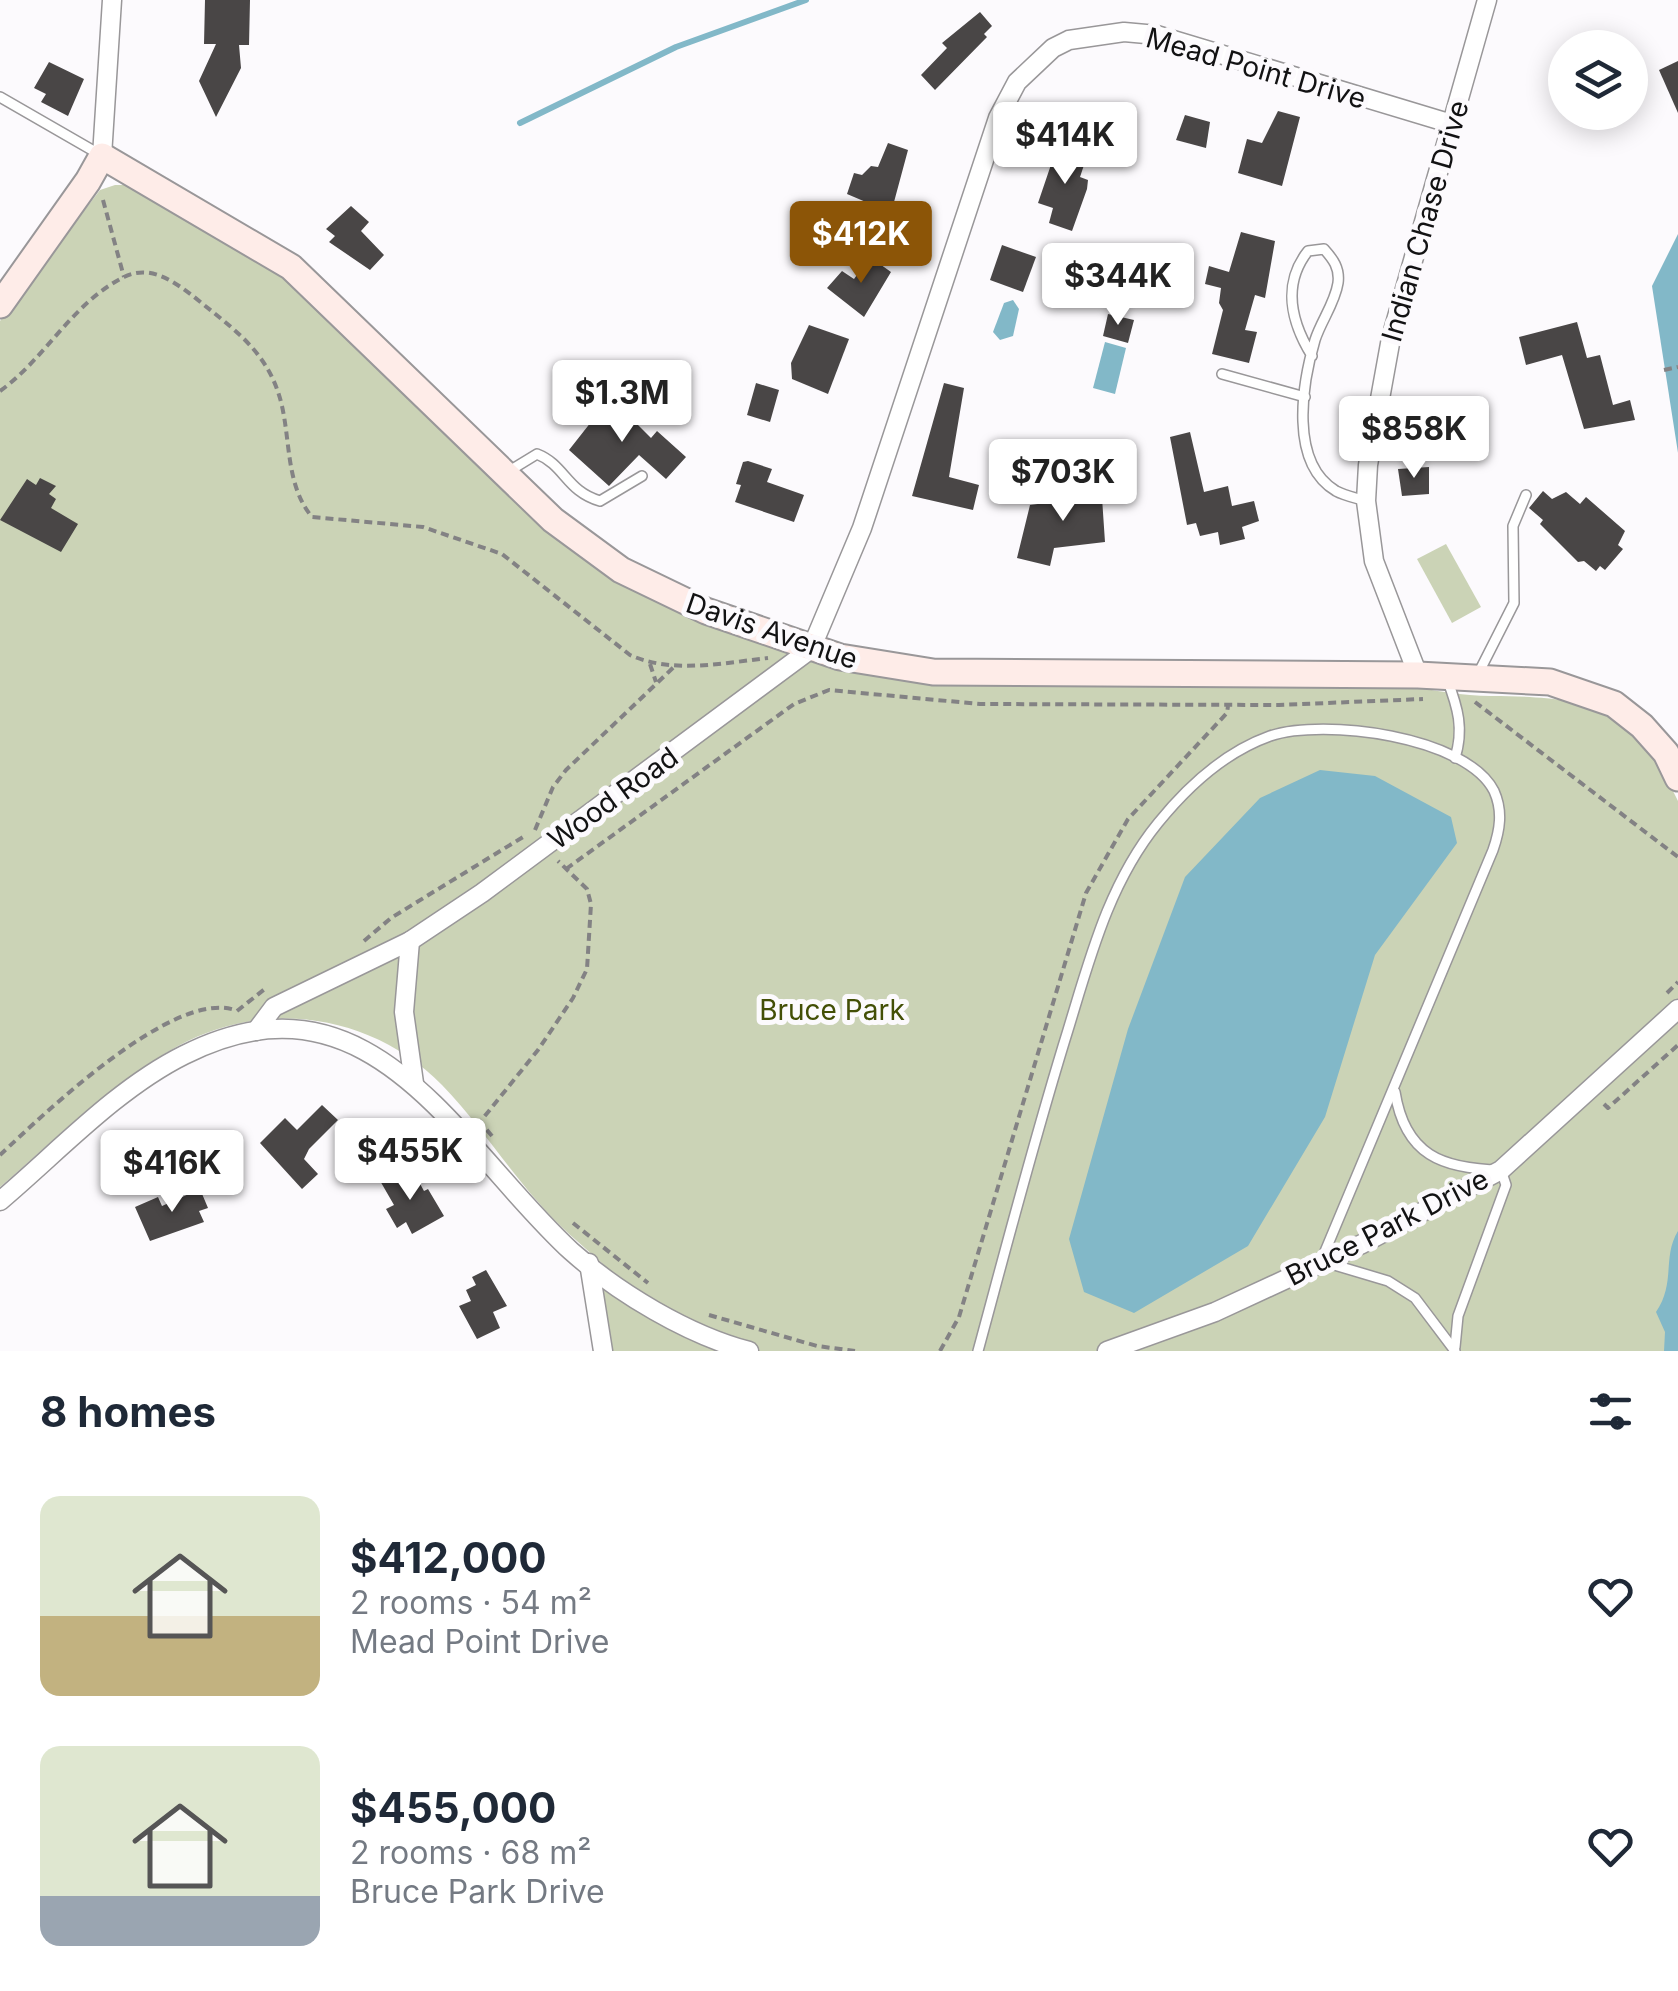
<!DOCTYPE html>
<html lang="en">
<head>
<meta charset="utf-8">
<style>
  :root { --surface:#fff; --page:#f2f2f3; --text:#1f2937; --muted:#747a83; --accent:#8c5507 }
  body { margin:0; font-family:Inter,sans-serif; background:var(--page); color:var(--text); height:100vh; display:flex; flex-direction:column; font-size:38px; white-space:nowrap }
  * { box-sizing:border-box; margin:0 }
  p { font-size:32px; color:var(--muted) }
  .icon { flex:none; width:55px; height:55px; fill:none; stroke:currentColor; stroke-width:2; stroke-linecap:round; stroke-linejoin:round }
  .map { position:relative; height:1351px; overflow:hidden }
  .panel { display:flex; flex-direction:column; background:var(--surface); flex:1 }
  .panel>* { flex:none }
  .fabs { position:absolute; left:1548px; top:30px; display:grid; gap:20px }
  .fabs a { display:grid; place-items:center; width:100px; height:100px; border-radius:50%; background:var(--surface); box-shadow:0 5px 25px #0003; font-size:50px }
  .price { position:absolute; translate:-50% -85px; padding:0 22px; border-radius:10px; background:#fff; color:#222; font-size:32px; line-height:65px; filter:drop-shadow(0 2px 5px #0008) }
  .price::after { content:''; position:absolute; left:50%; top:60px; width:30px; height:22px; margin-left:-15px; background:inherit; clip-path:polygon(0 0,100% 0,50% 100%) }
  .price.selected { background:var(--accent); color:#fff }
  ul { padding:0; list-style:none }
  li { display:flex; align-items:center; gap:30px; height:250px; padding:0 40px }
  li span { display:grid; place-items:center; flex:none; width:280px; height:200px; border-radius:20px; color:#555 }
  li>.icon { margin-inline-start:auto }
  span .icon { width:120px; height:120px; fill:#fffc; stroke-width:1 }
  li b { font-size:42px }
  h2 { display:flex; justify-content:space-between; align-items:center; height:120px; padding:0 40px; font-size:42px }
  .map>svg:first-child { display:block }
  .green { fill:#cbd3b6 }
  .water { fill:#82b8c8 }
  .lines { fill:none; stroke-linecap:round; stroke-linejoin:round }
  .stream { stroke:#82b8c8; stroke-width:6 }
  .building { fill:#494646 }
  .lane-casing { stroke:#999799; stroke-width:12 }
  .street-casing { stroke:#999799; stroke-width:21 }
  .secondary-casing { stroke:#999799; stroke-width:29 }
  .path { stroke:#838284; stroke-width:4; stroke-dasharray:8 5; stroke-linecap:butt }
  .lane { stroke:#fff; stroke-width:9 }
  .street { stroke:#fff; stroke-width:18 }
  .secondary { stroke:#feece8; stroke-width:25 }
  .labels { text-anchor:middle; dominant-baseline:central; stroke-width:10; stroke-linejoin:round; paint-order:stroke }
  .street-label { font-size:28px; fill:#121213; stroke:#fcfafd }
  .park-label { font-size:28px; fill:#434f06; stroke:#fcfafd }
</style>
</head>
<body>
<div class="map">
<svg width="1678" height="1351" viewBox="0 0 1678 1351">
  <rect width="100%" height="100%" fill="#fcfafd"/>
  <g class="green">
    <path d="M115,185H127L271,267L318,303L402,393L541,524L835,664L1406,686C1434,690 1463,696 1491,696C1591,697 1631,705 1678,801V1351H612L601,1315L604,1265C582,1245 557,1225 538,1202C505,1165 477,1121 442,1085C372,1014 266,998 178,1046C112,1082 56,1139 0,1187V321L100,190Z"/>
    <polygon points="1446,544 1481,607 1452,623 1417,559"/>
  </g>
  <g class="water">
    <polygon points="1678,234 1678,453 1652,286"/>
    <polygon points="1013,300 1019,309 1013,336 1000,340 993,332 1004,303"/>
    <polygon points="1105,342 1126,348 1115,394 1093,388"/>
    <polygon points="1320,770 1375,776 1451,817 1457,843 1375,955 1325,1117 1248,1246 1134,1313 1084,1292 1069,1239 1128,1029 1185,877 1260,798"/>
    <path d="M1678,1231V1351H1664L1665,1332L1656,1312C1676,1283 1662,1257 1678,1231Z"/>
  </g>
  <g class="lines">
    <polyline class="stream" points="520,123 676,47 806,0"/>
  </g>
  <g class="building">
    <polygon points="205,0 250,0 249,45 239,45 241,68 216,117 199,81 216,44 204,44"/>
    <polygon points="980,12 992,26 984,34 987,37 935,90 921,75 947,48 942,43"/>
    <polygon points="1678,61 1678,113 1659,70"/>
    <polygon points="49,62 84,79 68,116 41,102 46,94 34,88"/>
    <polygon points="1278,111 1300,117 1282,186 1238,173 1247,139 1262,143"/>
    <polygon points="1185,115 1210,122 1206,148 1176,140"/>
    <polygon points="888,143 908,150 894,202 890,201 887,211 847,194 854,173 862,175 871,166 878,167"/>
    <polygon points="1058,144 1088,153 1080,177 1088,180 1087,189 1072,231 1049,223 1053,208 1038,203"/>
    <polygon points="351,206 369,222 361,231 384,255 370,270 329,242 335,236 326,229"/>
    <polygon points="1241,232 1275,241 1265,298 1255,295 1245,330 1257,332 1249,363 1212,354 1223,310 1219,303 1221,288 1205,284 1209,266 1229,272"/>
    <polygon points="1002,245 1036,257 1023,292 990,280"/>
    <polygon points="870,257 891,272 864,317 827,288 842,271 854,279"/>
    <polygon points="1108,314 1134,320 1128,343 1103,336"/>
    <polygon points="1577,322 1587,358 1600,355 1613,405 1630,400 1635,420 1584,429 1562,355 1526,365 1519,337"/>
    <polygon points="809,325 849,339 828,394 792,379 791,363"/>
    <polygon points="756,383 779,390 770,422 747,415"/>
    <polygon points="944,383 964,388 949,477 979,485 973,510 912,496"/>
    <polygon points="615,399 626,402 631,418 651,438 657,431 686,457 666,479 639,455 609,486 569,450 606,403"/>
    <polygon points="1190,432 1204,492 1228,486 1232,506 1254,501 1259,521 1242,527 1245,539 1220,545 1218,532 1200,536 1196,523 1187,525 1170,437"/>
    <polygon points="748,461 772,469 767,482 804,495 794,522 735,502 741,485 736,484 743,462"/>
    <polygon points="1429,467 1429,494 1402,496 1398,469"/>
    <polygon points="40,478 56,486 49,494 56,499 51,508 78,524 61,552 0,520 27,479 36,485"/>
    <polygon points="1101,483 1105,542 1054,548 1050,566 1017,558 1030,505 1053,502 1052,496 1076,492 1075,486"/>
    <polygon points="1543,491 1552,499 1566,492 1580,504 1586,497 1625,531 1618,545 1623,549 1605,570 1600,566 1596,571 1584,561 1578,562 1540,524 1543,520 1529,508"/>
    <polygon points="322,1105 338,1120 309,1149 304,1159 318,1174 302,1189 260,1143 285,1118 297,1130"/>
    <polygon points="399,1168 409,1185 418,1180 424,1191 428,1189 444,1216 412,1234 406,1222 397,1228 386,1209 394,1205 379,1179"/>
    <polygon points="200,1189 208,1208 199,1211 204,1222 150,1241 135,1207 158,1197 162,1206"/>
    <polygon points="486,1270 507,1306 493,1312 500,1328 477,1339 459,1306 471,1301 466,1290 476,1285 472,1277"/>
  </g>
  <g class="lines">
    <defs>
      <g id="lane">
        <polyline points="0,97 99,154"/>
        <path d="M1312,356C1291,322 1282,284 1308,251L1324,249C1333,259 1340,268 1338,283C1335,303 1321,321 1315,340C1302,384 1289,463 1336,491C1345,496 1357,498 1366,501"/>
        <polyline points="1222,374 1305,397"/>
        <path d="M506,473L537,454C565,465 566,491 600,501L642,476"/>
        <polyline points="1479,672 1514,603 1513,526 1526,495"/>
        <path d="M1447,679C1458,708 1464,729 1455,758"/>
        <path d="M1395,1092C1405,1155 1442,1169 1501,1170L1506,1185L1458,1316L1455,1347"/>
        <path d="M978,1351C1007,1244 1035,1136 1068,1030C1090,958 1109,883 1158,823C1188,786 1225,752 1270,736C1323,718 1466,736 1494,791C1503,811 1500,830 1493,850L1321,1261L1388,1281L1415,1298L1455,1351"/>
      </g>
      <g id="street">
        <polyline points="102,156 112,0"/>
        <polyline points="1418,675 1374,561 1366,501 1368,465 1391,338 1487,0"/>
        <polyline points="410,941 404,1012 414,1083"/>
        <polyline points="256,1031 274,1007 410,941 482,893 811,649 862,528 998,118 1017,82 1053,48 1069,40 1124,32 1157,35 1452,124"/>
        <path d="M0,1201C58,1152 116,1089 184,1055C371,960 457,1146 571,1251C618,1293 688,1335 749,1351"/>
        <polyline points="589,1263 603,1351"/>
        <polyline points="1107,1351 1215,1312 1362,1244 1501,1170 1678,1009"/>
      </g>
      <polyline id="secondary" points="0,305 88,181 102,156 291,267 553,520 621,570 706,611 840,657 933,672 1418,675 1550,682 1614,704 1642,726 1666,753 1678,778"/>
    </defs>
    <use href="#lane" class="lane-casing"/>
    <use href="#street" class="street-casing"/>
    <use href="#secondary" class="secondary-casing"/>
    <g class="path">
      <polyline points="103,200 124,277"/>
      <polyline points="1664,370 1678,367"/>
      <path d="M0,391C45,359 72,303 124,277C150,264 173,281 193,296C228,325 263,347 278,392C292,432 283,482 312,517L423,527L502,554L630,655C672,674 723,663 768,658"/>
      <polyline points="650,664 656,682"/>
      <polyline points="1475,702 1678,857"/>
      <polyline points="535,830 553,787 566,770 676,665"/>
      <polyline points="566,869 794,704 829,690 980,704 1279,705 1423,699"/>
      <polyline points="364,941 391,918 523,837"/>
      <polyline points="1667,993 1678,982"/>
      <polyline points="237,1011 266,988"/>
      <polyline points="1604,1104 1608,1108 1678,1045"/>
      <polyline points="492,1136 480,1122 538,1050 573,998 587,969 591,904 587,889 558,861"/>
      <path d="M0,1155C44,1114 173,989 235,1010"/>
      <polyline points="573,1223 648,1283"/>
      <polyline points="709,1315 817,1346 855,1351"/>
      <polyline points="940,1351 959,1317 1086,893 1128,819 1227,713 1228,706"/>
    </g>
    <use href="#lane" class="lane"/>
    <use href="#street" class="street"/>
    <use href="#secondary" class="secondary"/>
  </g>
  <g class="labels">
    <g class="street-label">
      <text transform="translate(1256 68) rotate(16)">Mead Point Drive</text>
      <text transform="translate(1425 221) rotate(-74)">Indian Chase Drive</text>
      <text transform="translate(772 631) rotate(19)">Davis Avenue</text>
      <text transform="translate(613 798) rotate(-36)">Wood Road</text>
      <text transform="translate(1387 1227) rotate(-27)">Bruce Park Drive</text>
    </g>
    <g class="park-label">
      <text x="832" y="1010">Bruce Park</text>
    </g>
  </g>
</svg>
<div class="fabs">
<a><svg class="icon" aria-label="layers" viewBox="0 0 24 24"><path d="M12 4l9 5-9 5-9-5zM3 14l9 5 9-5"/></svg></a>
</div>
<b class="price" style="left:1065px;top:187px">$414K</b>
<b class="price selected" style="left:861px;top:286px">$412K</b>
<b class="price" style="left:1118px;top:328px">$344K</b>
<b class="price" style="left:622px;top:445px">$1.3M</b>
<b class="price" style="left:1414px;top:481px">$858K</b>
<b class="price" style="left:1063px;top:524px">$703K</b>
<b class="price" style="left:410px;top:1203px">$455K</b>
<b class="price" style="left:172px;top:1215px">$416K</b>
</div>
<section class="panel">
<h2>8 homes<svg class="icon" aria-label="filters" viewBox="0 0 24 24"><path d="M4 7h16M4 17h16"/><circle cx="9" cy="7" r="2"/><circle cx="15" cy="17" r="2"/></svg></h2>
<ul>
<li><span style="background:linear-gradient(#dfe7d0 60%,#c2b280 0)"><svg class="icon" aria-label="home" viewBox="0 0 24 24"><path d="M3 11l9-7 9 7M6 9v11h12V9"/></svg></span><div><b>$412,000</b><p>2 rooms · 54 m²</p><p>Mead Point Drive</p></div><svg class="icon" aria-label="heart" viewBox="0 0 24 24"><path d="M12 20l-8-8c-3-5 5-10 8-4 3-6 11-1 8 4z"/></svg></li>
<li><span style="background:linear-gradient(#dfe7d0 75%,#9aa5b1 0)"><svg class="icon" aria-label="home" viewBox="0 0 24 24"><path d="M3 11l9-7 9 7M6 9v11h12V9"/></svg></span><div><b>$455,000</b><p>2 rooms · 68 m²</p><p>Bruce Park Drive</p></div><svg class="icon" aria-label="heart" viewBox="0 0 24 24"><path d="M12 20l-8-8c-3-5 5-10 8-4 3-6 11-1 8 4z"/></svg></li>
</ul>
</section>
</body>
</html>
